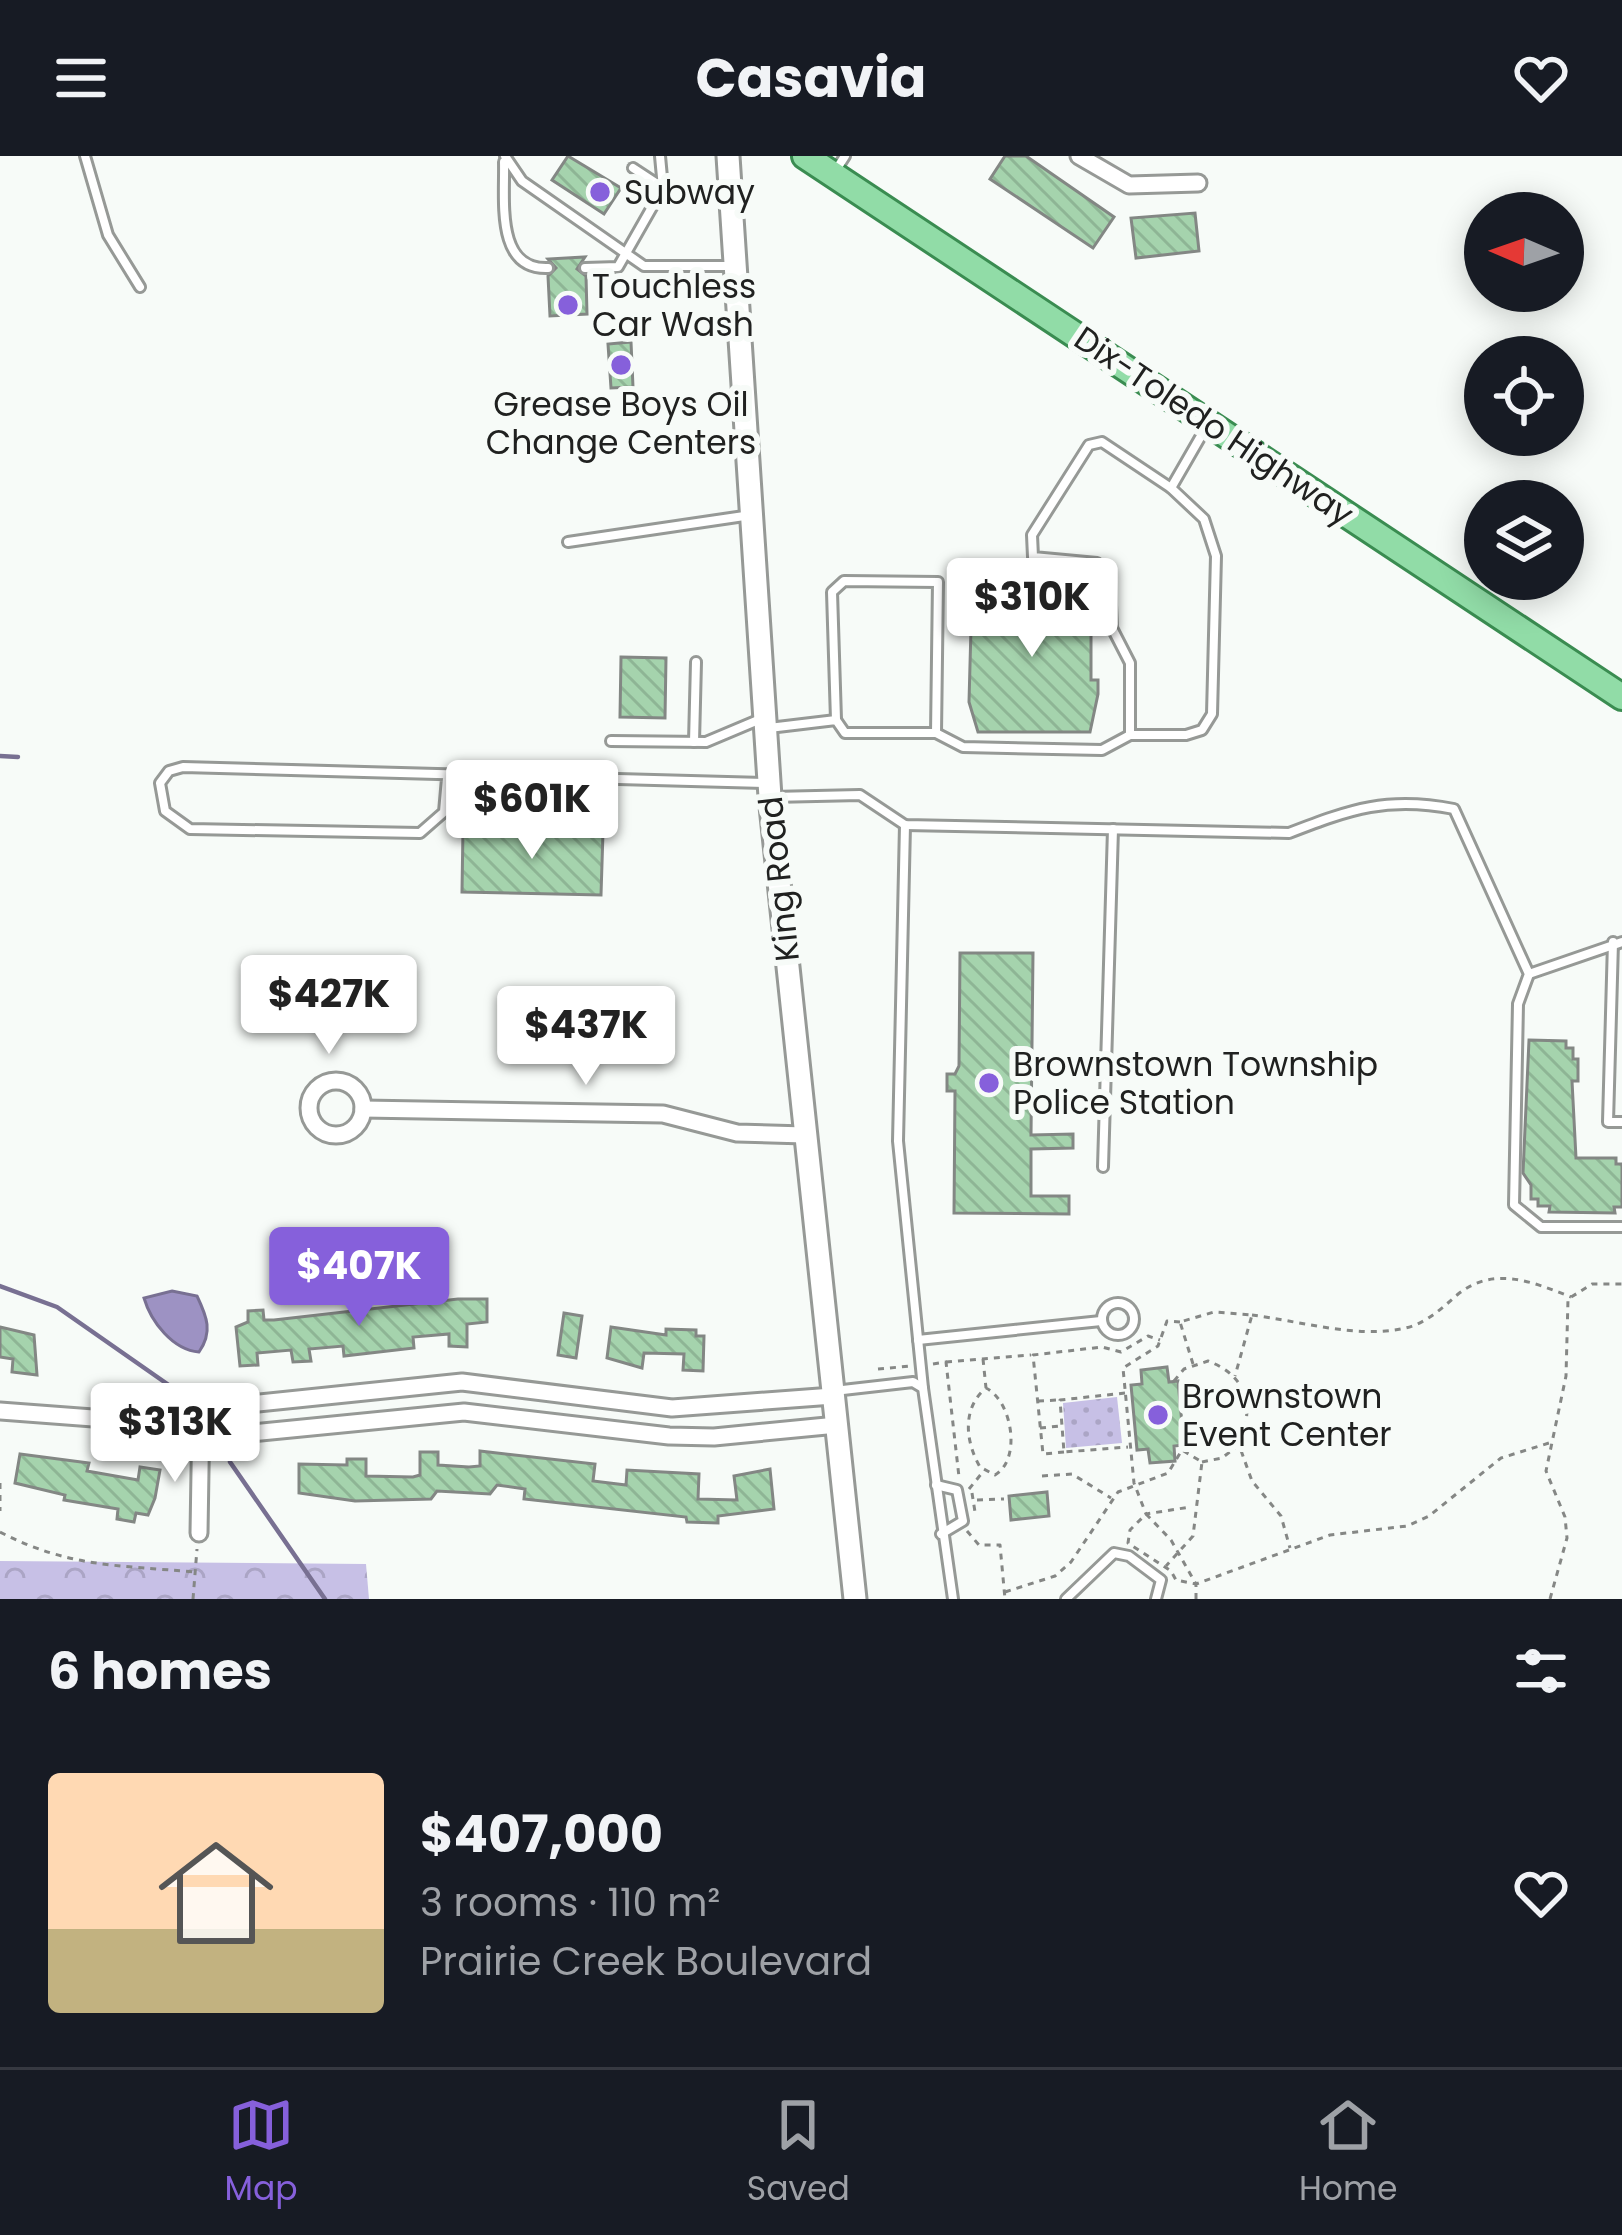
<!DOCTYPE html>
<html lang="en">
<head>
<meta charset="utf-8">
<style>
  :root { --surface:#171b24; --page:#20242c; --text:#f1f3f6; --muted:#9ea1a6; --line:#363941; --accent:#8660db }
  body { margin:0; font-family:Poppins,sans-serif; background:var(--page); color:var(--text); height:100vh; display:flex; flex-direction:column; font-size:45px; white-space:nowrap }
  * { box-sizing:border-box; margin:0 }
  p { font-size:39px; color:var(--muted) }
  .icon { flex:none; width:66px; height:66px; fill:none; stroke:currentColor; stroke-width:2; stroke-linecap:round; stroke-linejoin:round }
  .map { position:relative; height:1443px; overflow:hidden }
  .panel { display:flex; flex-direction:column; background:var(--surface); flex:1 }
  .panel>* { flex:none }
  .needle { width:78px; rotate:272deg }
  .tools { position:absolute; left:1464px; top:36px; display:grid; gap:24px }
  .tools a { display:grid; place-items:center; width:120px; height:120px; border-radius:50%; background:var(--surface); box-shadow:0 6px 30px #0003; font-size:60px }
  .price { position:absolute; translate:-50% -102px; padding:0 27px; border-radius:12px; background:#fff; color:#222; font-size:39px; line-height:78px; filter:drop-shadow(0 3px 6px #0008) }
  .price::after { content:''; position:absolute; left:50%; top:72px; width:36px; height:27px; margin-left:-18px; background:inherit; clip-path:polygon(0 0,100% 0,50% 100%) }
  .price.current { background:var(--accent); color:#fff }
  ul { padding:0; list-style:none }
  li { display:flex; align-items:center; gap:36px; height:300px; padding:0 48px }
  li+li { border-top:3px solid var(--line) }
  li span { display:grid; place-items:center; flex:none; width:336px; height:240px; border-radius:12px; color:#555 }
  li>.icon { margin-inline-start:auto }
  span .icon { width:144px; height:144px; fill:#fffc; stroke-width:1 }
  li b { font-size:51px }
  h2 { display:flex; justify-content:space-between; align-items:center; height:144px; padding:0 48px; font-size:51px }
  header { display:flex; justify-content:space-between; align-items:center; height:156px; padding:0 48px; background:var(--surface); font-size:54px; font-weight:700 }
  .dock { display:flex; justify-content:space-around; align-items:center; height:168px; border-top:3px solid var(--line); background:var(--surface); font-size:33px; color:var(--muted) }
  .dock a { display:grid; justify-items:center; gap:6px }
  .dock .current { color:var(--accent) }
  .map>svg:first-child { display:block }
  .grass { fill:url(#grass-dots) }
  .park { fill:url(#park-crowns) }
  .water { fill:#9d92c3; stroke:#787092; stroke-width:3 }
  .lines { fill:none; stroke-linecap:round; stroke-linejoin:round }
  .stream { stroke:#787092; stroke-width:4.5 }
  .building { fill:url(#building-back-hatch); stroke:#838784; stroke-width:3 }
  .service-casing { stroke:#969996; stroke-width:14 }
  .minor-casing { stroke:#969996; stroke-width:21 }
  .secondary-casing { stroke:#969996; stroke-width:27 }
  .primary-casing { stroke:#3a8c51; stroke-width:30 }
  .path { stroke:#858785; stroke-width:3; stroke-dasharray:6 6; stroke-linecap:butt }
  .service { stroke:#fff; stroke-width:8 }
  .minor { stroke:#fff; stroke-width:15 }
  .secondary { stroke:#fff; stroke-width:21 }
  .primary { stroke:#91dca7; stroke-width:24 }
  .poi-dot { fill:#8660db; stroke:#f7fbf8; stroke-width:4.5 }
  .labels { text-anchor:middle; dominant-baseline:central; stroke-width:12; stroke-linejoin:round; paint-order:stroke }
  .poi-label { font-size:33px; fill:#202120; stroke:#f7fbf8; text-anchor:start }
  .street-label { font-size:33px; fill:#202120; stroke:#f7fbf8 }
</style>
</head>
<body>
<header><svg class="icon" aria-label="menu" viewBox="0 0 24 24"><path d="M4 6h16M4 12h16M4 18h16"/></svg>Casavia<svg class="icon" aria-label="heart" viewBox="0 0 24 24"><path d="M12 20l-8-8c-3-5 5-10 8-4 3-6 11-1 8 4z"/></svg></header>
<div class="map">
<svg width="1622" height="1443" viewBox="0 0 1622 1443">
  <defs>
    <pattern id="grass-dots" width="8" height="8" patternUnits="userSpaceOnUse" patternTransform="scale(3)"><rect width="8" height="8" fill="#c7c0e6"/><path d="M2 2h.1M6 6h.1" fill="none" stroke="#aba5c5" stroke-width="1.8" stroke-linecap="round"/></pattern>
    <pattern id="park-crowns" width="20" height="18" patternUnits="userSpaceOnUse" patternTransform="scale(3)"><rect width="20" height="18" fill="#c7c0e6"/><path d="M2 6a3 3 0 1 1 6 0M12 15a3 3 0 1 1 6 0" fill="none" stroke="#aba5c5"/></pattern>
    <pattern id="building-back-hatch" width="6" height="6" patternUnits="userSpaceOnUse" patternTransform="scale(3)"><rect width="6" height="6" fill="#a5d3ad"/><path d="M-1 5l2 2M0 0l6 6M5-1l2 2" fill="none" stroke="#8eb595"/></pattern>
  </defs>
  <rect width="100%" height="100%" fill="#f7fbf8"/>
  <polygon class="grass" points="1117,1241 1122,1287 1066,1292 1063,1247"/>
  <polygon class="park" points="0,1405 366,1408 369,1443 0,1443"/>
  <path class="water" d="M172,1135L197,1140C207,1161 213,1176 199,1196C173,1194 151,1166 144,1142Z"/>
  <g class="lines">
    <g class="stream">
      <polyline points="0,600 18,601"/>
      <polyline points="0,1130 57,1151 173,1232"/>
      <polyline points="230,1306 325,1443"/>
    </g>
  </g>
  <g class="building">
    <polygon points="568,0 621,32 604,58 552,24"/>
    <polygon points="1005,0 1026,0 1114,61 1093,92 990,23"/>
    <polygon points="1195,57 1199,95 1136,102 1131,62"/>
    <polygon points="585,101 577,113 586,120 587,158 550,160 548,120 556,112 548,103"/>
    <polygon points="631,186 633,231 611,232 608,188"/>
    <polygon points="1011,423 1052,423 1052,435 1091,435 1091,524 1098,524 1098,538 1090,576 978,576 969,546 972,435 1011,435"/>
    <polygon points="621,501 666,502 665,562 620,561"/>
    <polygon points="463,673 603,676 601,739 462,736"/>
    <polygon points="960,797 1033,797 1031,979 1073,978 1073,992 1031,993 1031,1040 1069,1040 1069,1058 954,1057 955,935 947,935 947,918 955,918 959,910"/>
    <polygon points="1529,884 1566,885 1566,892 1573,892 1573,903 1578,903 1578,925 1572,925 1576,1002 1616,1002 1616,1008 1622,1008 1622,1051 1614,1051 1615,1057 1549,1056 1550,1050 1538,1050 1538,1043 1531,1043 1531,1029 1523,1017"/>
    <polygon points="458,1143 487,1143 487,1166 467,1168 467,1191 449,1190 449,1178 413,1181 414,1192 344,1200 343,1190 309,1193 311,1205 293,1206 291,1194 257,1197 258,1209 240,1210 236,1171 248,1166 248,1155 263,1154 264,1164 274,1164"/>
    <polygon points="564,1157 582,1160 576,1202 558,1199"/>
    <polygon points="0,1171 34,1179 37,1219 12,1216 13,1203 0,1201"/>
    <polygon points="611,1171 666,1179 666,1173 696,1174 696,1180 704,1180 703,1215 683,1214 684,1198 644,1197 642,1212 607,1202"/>
    <polygon points="1167,1211 1169,1226 1178,1225 1184,1289 1174,1290 1175,1305 1150,1307 1148,1293 1137,1294 1131,1229 1142,1228 1141,1214"/>
    <polygon points="480,1295 595,1308 593,1325 626,1329 627,1314 699,1318 698,1343 737,1344 734,1320 770,1313 774,1353 718,1360 718,1367 687,1366 686,1361 524,1343 525,1333 497,1329 490,1338 437,1335 431,1343 355,1345 299,1337 299,1308 347,1309 347,1303 366,1303 366,1320 413,1321 420,1319 420,1296 438,1296 438,1309 469,1311 480,1310"/>
    <polygon points="20,1298 89,1307 87,1315 138,1324 140,1311 160,1314 155,1342 148,1359 136,1357 134,1366 117,1363 118,1353 64,1344 65,1339 15,1327"/>
    <polygon points="1047,1336 1049,1360 1011,1364 1009,1340"/>
  </g>
  <g class="lines">
    <defs>
      <g id="service">
        <polyline points="85,0 108,79 140,131"/>
        <polyline points="505,0 522,25 644,110 730,110"/>
        <path d="M504,6C505,44 495,114 548,112"/>
        <polyline points="633,12 662,31"/>
        <polyline points="834,17 845,0"/>
        <polyline points="585,112 618,111 663,32 660,0"/>
        <polyline points="568,386 751,359"/>
        <polyline points="836,564 832,436 844,425 938,426 936,577"/>
        <polyline points="769,572 836,564 845,577 936,577 963,591 1102,594 1130,579 1186,579 1202,574 1212,558 1216,400 1204,363 1171,332 1205,273"/>
        <polyline points="1130,579 1130,507 1112,472 1110,426 1097,407 1033,401 1032,379 1089,289 1102,286 1171,332"/>
        <polyline points="611,585 706,586 763,562"/>
        <polyline points="694,586 696,506"/>
        <polyline points="447,622 444,656 420,677 190,673 165,655 160,627 169,615 183,611 768,627"/>
        <path d="M772,641L860,639L905,669L1289,677C1351,653 1388,640 1454,653L1529,818L1518,848L1514,1049L1541,1071H1622"/>
        <polyline points="905,669 898,985 923,1232"/>
        <polyline points="1613,786 1608,966 1622,966"/>
        <polyline points="1529,818 1622,786"/>
        <polyline points="1103,1011 1113,673"/>
        <circle cx="1118" cy="1163" r="16"/>
        <polyline points="918,1184 1101,1165"/>
        <polyline points="834,1235 913,1226 923,1232 953,1443"/>
        <polyline points="936,1329 957,1334 963,1365 941,1378"/>
        <polyline points="1066,1443 1114,1397 1129,1400 1161,1424 1156,1443"/>
      </g>
      <g id="minor">
        <polyline points="1079,0 1129,29 1198,27"/>
        <circle cx="336" cy="952" r="27"/>
        <polyline points="363,953 663,958 737,977 805,979"/>
        <polyline points="0,1255 146,1266 201,1253 462,1226 672,1252 833,1240"/>
        <polyline points="149,1267 201,1282 464,1256 669,1280 714,1281 837,1269"/>
        <polyline points="199,1377 201,1253"/>
      </g>
      <polyline id="secondary" points="728,0 770,641 855,1443"/>
      <polyline id="primary" points="805,0 1622,541"/>
    </defs>
    <use href="#service" class="service-casing"/>
    <use href="#minor" class="minor-casing"/>
    <use href="#secondary" class="secondary-casing"/>
    <use href="#primary" class="primary-casing"/>
    <g class="path">
      <path d="M1252,1159C1298,1165 1356,1182 1401,1173C1424,1169 1440,1154 1457,1139C1493,1109 1533,1126 1571,1141"/>
      <polyline points="1180,1166 1167,1165 1158,1190 1123,1212 1134,1327 1146,1358 1190,1351"/>
      <path d="M983,1203L986,1232C962,1252 965,1285 980,1311L995,1319C1022,1303 1012,1245 986,1232"/>
      <polyline points="946,1206 1031,1199"/>
      <polyline points="933,1208 946,1206 959,1321"/>
      <polyline points="1193,1208 1180,1166 1214,1156 1252,1159 1235,1220"/>
      <polyline points="878,1213 911,1210"/>
      <path d="M1174,1225L1184,1213L1208,1205C1248,1220 1254,1251 1240,1288"/>
      <polyline points="1125,1237 1060,1244 1064,1296 1128,1291"/>
      <polyline points="1038,1245 1058,1244"/>
      <polyline points="1040,1272 1060,1270"/>
      <polyline points="1064,1296 1043,1298 1033,1199 1102,1191 1121,1196 1148,1180 1160,1184"/>
      <polyline points="1202,1306 1222,1302 1239,1289 1252,1325 1281,1360 1290,1392"/>
      <polyline points="1042,1320 1072,1318 1111,1342"/>
      <polyline points="0,1327 0,1355"/>
      <polyline points="969,1333 982,1317"/>
      <polyline points="972,1337 975,1356"/>
      <polyline points="977,1344 1004,1343"/>
      <polygon points="1146,1358 1171,1384 1196,1428 1176,1424 1171,1415 1128,1387 1130,1374"/>
      <polyline points="967,1375 979,1389 1000,1389 1005,1443"/>
      <path d="M0,1376C70,1412 119,1409 194,1416"/>
      <polyline points="1005,1436 1055,1420 1071,1406 1118,1336 1168,1317 1182,1294 1202,1306 1193,1380 1166,1410"/>
      <polyline points="193,1443 197,1393"/>
      <polyline points="1196,1443 1196,1428 1330,1379 1407,1370 1429,1360 1501,1302 1549,1287"/>
      <polyline points="1550,1443 1567,1382 1565,1361 1546,1315 1566,1220 1568,1143 1592,1128 1622,1128"/>
    </g>
    <use href="#service" class="service"/>
    <use href="#minor" class="minor"/>
    <use href="#secondary" class="secondary"/>
    <use href="#primary" class="primary"/>
  </g>
  <g class="poi-dot">
    <circle cx="600" cy="36" r="12"/>
    <circle cx="568" cy="149" r="12"/>
    <circle cx="621" cy="209" r="12"/>
    <circle cx="989" cy="927" r="12"/>
    <circle cx="1158" cy="1259" r="12"/>
  </g>
  <g class="labels">
    <g class="poi-label">
      <text x="624" y="36">Subway</text>
      <text x="592" y="130">Touchless<tspan x="592" dy="38">Car Wash</tspan></text>
      <text x="621" y="248" text-anchor="middle">Grease Boys Oil<tspan x="621" dy="38">Change Centers</tspan></text>
      <text x="1013" y="908">Brownstown Township<tspan x="1013" dy="38">Police Station</tspan></text>
      <text x="1182" y="1240">Brownstown<tspan x="1182" dy="38">Event Center</tspan></text>
    </g>
    <g class="street-label">
      <text transform="translate(1214 270) rotate(34)">Dix-Toledo Highway</text>
      <text transform="translate(779 723) rotate(-96)">King Road</text>
    </g>
  </g>
</svg>
<div class="tools">
<a><svg class="needle" viewBox="-14 -14 28 28"><path d="M0-13l5 13h-10z" fill="#e53935"/><path d="M0 13l5-13h-10z" fill="#9ea1a6"/></svg></a>
<a><svg class="icon" aria-label="locate" viewBox="0 0 24 24"><circle cx="12" cy="12" r="6"/><path d="M12 2v4M12 18v4M2 12h4M18 12h4"/></svg></a>
<a><svg class="icon" aria-label="layers" viewBox="0 0 24 24"><path d="M12 4l9 5-9 5-9-5zM3 14l9 5 9-5"/></svg></a>
</div>
<b class="price" style="left:1032px;top:504px">$310K</b>
<b class="price" style="left:532px;top:706px">$601K</b>
<b class="price" style="left:329px;top:901px">$427K</b>
<b class="price" style="left:586px;top:932px">$437K</b>
<b class="price current" style="left:359px;top:1173px">$407K</b>
<b class="price" style="left:175px;top:1329px">$313K</b>
</div>
<section class="panel">
<h2>6 homes<svg class="icon" aria-label="filters" viewBox="0 0 24 24"><path d="M4 7h16M4 17h16"/><circle cx="9" cy="7" r="2"/><circle cx="15" cy="17" r="2"/></svg></h2>
<ul>
<li><span style="background:linear-gradient(#ffd9b3 65%,#c2b280 0)"><svg class="icon" aria-label="home" viewBox="0 0 24 24"><path d="M3 11l9-7 9 7M6 9v11h12V9"/></svg></span><div><b>$407,000</b><p>3 rooms · 110 m²</p><p>Prairie Creek Boulevard</p></div><svg class="icon" aria-label="heart" viewBox="0 0 24 24"><path d="M12 20l-8-8c-3-5 5-10 8-4 3-6 11-1 8 4z"/></svg></li>
</ul>
</section>
<nav class="dock">
<a class="current"><svg class="icon" aria-label="map" viewBox="0 0 24 24"><path d="M3 6l6-2 6 2 6-2v14l-6 2-6-2-6 2zM9 4v14M15 6v14"/></svg>Map</a>
<a><svg class="icon" aria-label="saved" viewBox="0 0 24 24"><path d="M7 4h10v16l-5-4-5 4z"/></svg>Saved</a>
<a><svg class="icon" aria-label="home" viewBox="0 0 24 24"><path d="M3 11l9-7 9 7M6 9v11h12V9"/></svg>Home</a>
</nav>
</body>
</html>
